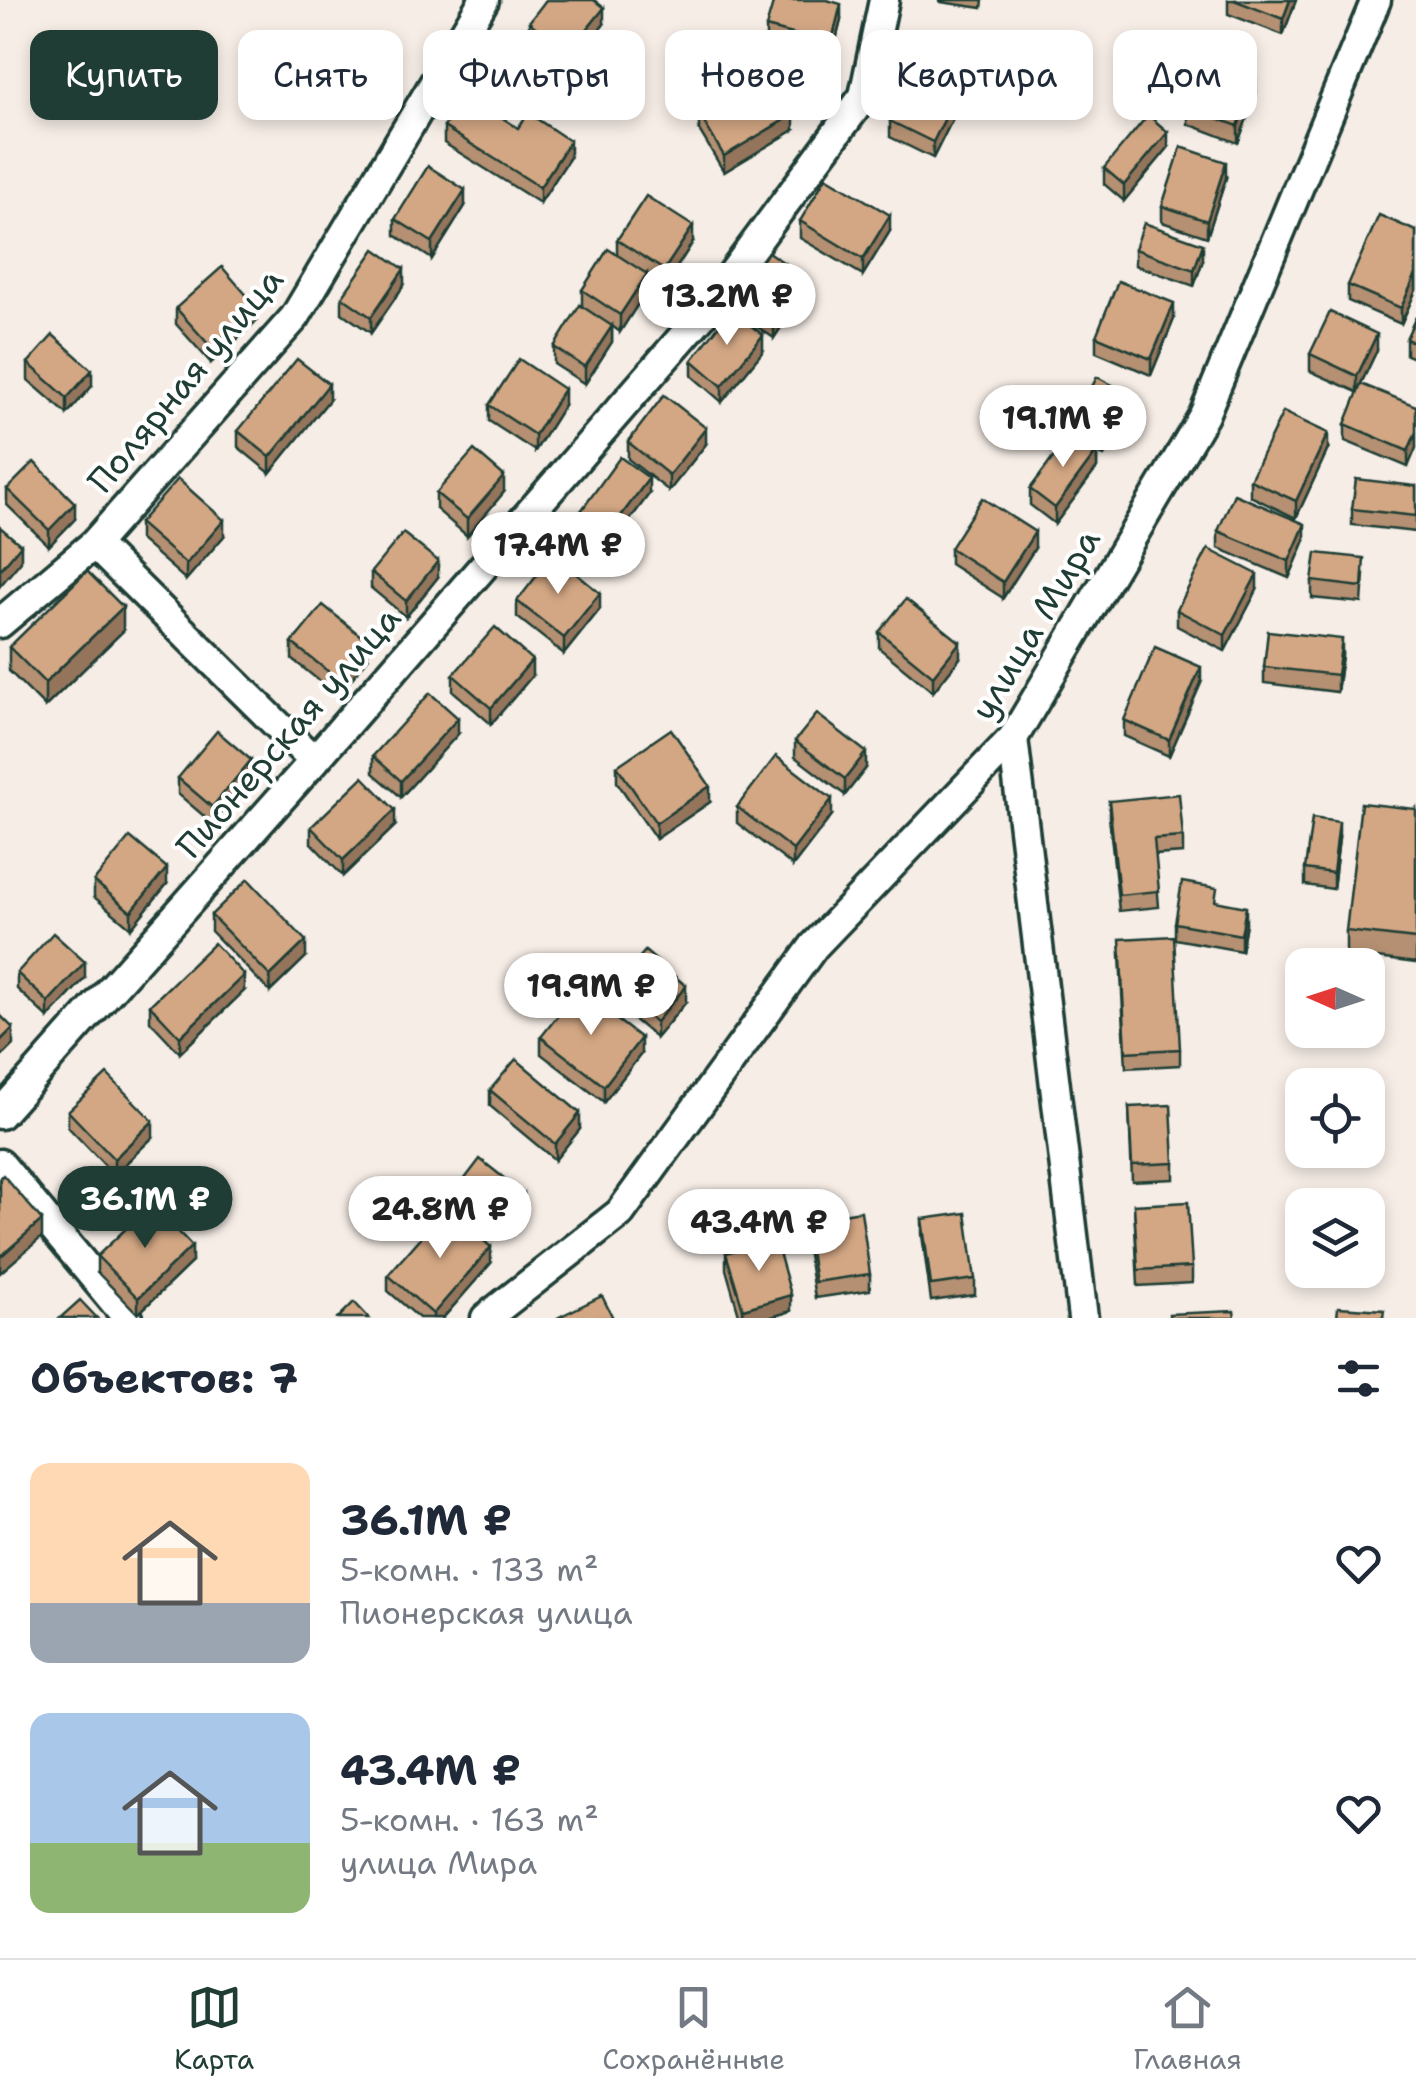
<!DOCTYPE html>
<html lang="ru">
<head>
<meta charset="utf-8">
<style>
  :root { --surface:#fff; --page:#f2f2f3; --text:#1f2937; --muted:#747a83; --line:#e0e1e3; --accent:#1f3d34 }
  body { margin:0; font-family:"Shantell Sans",sans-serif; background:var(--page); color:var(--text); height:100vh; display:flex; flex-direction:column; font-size:38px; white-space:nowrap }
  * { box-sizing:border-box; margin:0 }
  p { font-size:32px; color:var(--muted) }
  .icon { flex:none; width:55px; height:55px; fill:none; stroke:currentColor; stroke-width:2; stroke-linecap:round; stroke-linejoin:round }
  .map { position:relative; height:1318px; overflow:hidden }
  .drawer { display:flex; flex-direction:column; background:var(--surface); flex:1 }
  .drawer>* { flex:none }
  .guide { position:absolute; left:30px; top:30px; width:1358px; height:90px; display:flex; gap:20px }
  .needle { width:65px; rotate:273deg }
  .fabs { position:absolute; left:1285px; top:948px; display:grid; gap:20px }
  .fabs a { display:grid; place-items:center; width:100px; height:100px; border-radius:20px; background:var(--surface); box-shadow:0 5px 15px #0003; font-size:50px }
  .price { position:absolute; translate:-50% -85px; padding:0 22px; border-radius:35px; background:#fff; color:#222; font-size:32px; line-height:65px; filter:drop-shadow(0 2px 5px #0008) }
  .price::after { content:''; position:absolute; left:50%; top:60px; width:30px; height:22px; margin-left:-15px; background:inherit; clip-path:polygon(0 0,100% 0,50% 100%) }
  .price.current { background:var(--accent); color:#fff }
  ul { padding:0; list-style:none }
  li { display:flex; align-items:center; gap:30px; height:250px; padding:0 30px }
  li span { display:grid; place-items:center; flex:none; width:280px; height:200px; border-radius:20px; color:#555 }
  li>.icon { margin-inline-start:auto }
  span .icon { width:120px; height:120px; fill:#fffc; stroke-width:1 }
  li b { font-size:42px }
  h2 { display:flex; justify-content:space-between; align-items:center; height:120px; padding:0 30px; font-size:42px }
  .chip { padding:0 35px; border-radius:20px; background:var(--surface); box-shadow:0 5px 15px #0003; font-size:35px; line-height:90px }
  .chip.current { background:var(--accent); color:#fff }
  .tab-bar { display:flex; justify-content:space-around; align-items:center; height:140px; border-top:2px solid var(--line); background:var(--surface); font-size:28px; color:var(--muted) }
  .tab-bar a { display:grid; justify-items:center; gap:5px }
  .tab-bar .current { color:var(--accent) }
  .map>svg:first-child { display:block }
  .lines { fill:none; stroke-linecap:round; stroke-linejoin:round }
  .street-casing { stroke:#1f3d34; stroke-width:35 }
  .street { stroke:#fff; stroke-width:28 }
  .wall { fill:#b59072; stroke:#1f3d34; stroke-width:2.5 }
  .shaded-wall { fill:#94755c; stroke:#1f3d34; stroke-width:2.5 }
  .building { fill:#d3a784; stroke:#1f3d34; stroke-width:2.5 }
  .labels { text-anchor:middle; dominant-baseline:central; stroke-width:8; stroke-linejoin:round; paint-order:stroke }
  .street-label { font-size:35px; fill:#1f3d34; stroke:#fff }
</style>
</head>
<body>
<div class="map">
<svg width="1416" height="1318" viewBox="0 0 1416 1318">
  <rect width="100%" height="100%" fill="#f6ede6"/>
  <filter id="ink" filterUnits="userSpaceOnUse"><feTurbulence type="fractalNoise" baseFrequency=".01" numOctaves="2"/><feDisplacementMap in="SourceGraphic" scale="20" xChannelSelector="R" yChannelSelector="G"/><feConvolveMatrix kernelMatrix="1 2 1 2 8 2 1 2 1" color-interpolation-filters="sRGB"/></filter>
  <g filter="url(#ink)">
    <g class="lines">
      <defs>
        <g id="street">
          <polyline points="94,544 314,761"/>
          <polyline points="0,623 94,544 295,317 484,0"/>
          <polyline points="1013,738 1083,1318"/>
          <polyline points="0,1114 314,761 702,315 864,96 884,0"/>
          <polyline points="0,1164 128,1318"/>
          <polyline points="486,1318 620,1213 814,946 1013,738 1204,415 1376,0"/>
        </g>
      </defs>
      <use href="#street" class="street-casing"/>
      <use href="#street" class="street"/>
    </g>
    <g class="wall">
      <polygon points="940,0 983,0 982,8 940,2"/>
      <polygon points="1228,0 1296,0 1283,35 1228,14"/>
      <polygon points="841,20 831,60 766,43 766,27"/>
      <polygon points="529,22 604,24 568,69 529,38"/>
      <polygon points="966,92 933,158 890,137 890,121"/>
      <polygon points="1256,93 1238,143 1188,124 1188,108"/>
      <polygon points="699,114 794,130 724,172 699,130"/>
      <polygon points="444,127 518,128 570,157 540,203 444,143"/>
      <polygon points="1168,148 1124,201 1104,184 1104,168"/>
      <polygon points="1226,178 1207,237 1162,222 1162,206"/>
      <polygon points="465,206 432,259 395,235 395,219"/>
      <polygon points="800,221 890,231 863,275 800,238"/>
      <polygon points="1416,231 1416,290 1401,324 1348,301 1348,285"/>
      <polygon points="617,240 693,242 664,287 647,276 647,290 620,332 612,326 612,342 585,384 554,364 554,347 582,306 582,290 617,255"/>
      <polygon points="1135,249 1203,260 1194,286 1135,265"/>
      <polygon points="404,285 371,333 342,313 342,297"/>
      <polygon points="804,292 774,338 738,314 738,298"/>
      <polygon points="176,308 256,322 211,363 176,324"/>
      <polygon points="1416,317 1416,359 1406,355 1406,339"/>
      <polygon points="1174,319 1151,375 1096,352 1096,336"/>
      <polygon points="1377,350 1357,392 1310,371 1310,354"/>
      <polygon points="763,351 722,402 692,376 692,360"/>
      <polygon points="28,363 92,386 67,414 28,380"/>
      <polygon points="329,400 270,473 238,447 238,431"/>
      <polygon points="489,405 564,405 535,451 489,421"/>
      <polygon points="1416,406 1408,467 1345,441 1345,424"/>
      <polygon points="1128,409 1104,456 1097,453 1097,468 1055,524 1030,505 1030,489 1073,433 1073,424"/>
      <polygon points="628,442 706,444 669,491 628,459"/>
      <polygon points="1328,449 1296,518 1250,496 1250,480"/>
      <polygon points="1416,486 1416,532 1352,525 1352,509"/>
      <polygon points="7,489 75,519 49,546 7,505"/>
      <polygon points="504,492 467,536 436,509 436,493"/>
      <polygon points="649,494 609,548 581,527 581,511"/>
      <polygon points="139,523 224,536 186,580 139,539"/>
      <polygon points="1218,531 1305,540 1289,578 1218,548"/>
      <polygon points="950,548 1035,548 1003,598 950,564"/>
      <polygon points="371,572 438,577 406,617 371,588"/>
      <polygon points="1364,574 1362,603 1312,598 1312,581"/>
      <polygon points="1257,590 1225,651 1177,626 1177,610"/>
      <polygon points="517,601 600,609 564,654 517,617"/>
      <polygon points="123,631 45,707 9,671 9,647"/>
      <polygon points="879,632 960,658 933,692 879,648"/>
      <polygon points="292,643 368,658 338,696 292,659"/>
      <polygon points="1342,655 1337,692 1264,683 1264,667"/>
      <polygon points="453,675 532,676 491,724 453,691"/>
      <polygon points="1201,683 1169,756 1124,736 1124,720"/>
      <polygon points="458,734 401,797 373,773 373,756"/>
      <polygon points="795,741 866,768 845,795 795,757"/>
      <polygon points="617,766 710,802 656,839 617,782"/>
      <polygon points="251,776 212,823 178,794 178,778"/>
      <polygon points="1109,801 1183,837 1183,853 1155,855 1159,907 1119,911 1109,817"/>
      <polygon points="737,807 832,815 793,866 737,823"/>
      <polygon points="1416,809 1416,963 1346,954 1346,931"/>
      <polygon points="395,826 343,876 311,843 311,827"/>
      <polygon points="1339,838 1333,889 1305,885 1305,869"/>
      <polygon points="94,881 167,884 131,928 94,897"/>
      <polygon points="1217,902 1246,923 1241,951 1175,939 1175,923"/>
      <polygon points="211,915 306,957 270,992 211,931"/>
      <polygon points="1120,955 1180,1049 1180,1065 1126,1068"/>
      <polygon points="17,973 85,978 48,1018 17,989"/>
      <polygon points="614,987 686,1002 656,1038 614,1003"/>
      <polygon points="244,991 180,1053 150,1021 150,1005"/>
      <polygon points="541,1037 641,1054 604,1102 541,1054"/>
      <polygon points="490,1090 580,1129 555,1160 490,1106"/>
      <polygon points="1129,1107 1174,1163 1174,1179 1132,1181"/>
      <polygon points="68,1111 153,1137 114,1175 68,1127"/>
      <polygon points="461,1184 524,1210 506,1234 461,1200"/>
      <polygon points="1134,1205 1192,1267 1192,1283 1138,1286"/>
      <polygon points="922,1219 975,1279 975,1295 931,1301 922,1235"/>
      <polygon points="805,1220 870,1274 870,1290 815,1298 805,1236"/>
      <polygon points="726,1253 791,1311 768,1318 740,1318 726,1269"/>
      <polygon points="97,1256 192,1262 138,1314 97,1272"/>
      <polygon points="491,1263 443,1318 419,1318 388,1291 388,1275"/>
    </g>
    <g class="shaded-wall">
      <polygon points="1290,0 1296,0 1283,35 1283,19"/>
      <polygon points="841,4 841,20 831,60 831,44"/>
      <polygon points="604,8 604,24 568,69 568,53"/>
      <polygon points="966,76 966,92 933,158 933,142"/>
      <polygon points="1256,76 1256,93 1238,143 1238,126"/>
      <polygon points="794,114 794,130 724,172 724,156"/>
      <polygon points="1168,132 1168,148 1124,201 1124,185"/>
      <polygon points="570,141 570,157 540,203 540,187"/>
      <polygon points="1226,162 1226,178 1207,237 1207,221"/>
      <polygon points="465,190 465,206 432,259 432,242"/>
      <polygon points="890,215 890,231 863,275 863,259"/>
      <polygon points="693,226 693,242 664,287 664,270"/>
      <polygon points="1203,244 1203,260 1194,286 1194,270"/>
      <polygon points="404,269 404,285 371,333 371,317"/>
      <polygon points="647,274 647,290 620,332 620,315"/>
      <polygon points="1416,274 1416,290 1401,324 1401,308"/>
      <polygon points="804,276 804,292 774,338 774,322"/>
      <polygon points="1174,303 1174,319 1151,375 1151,359"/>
      <polygon points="256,306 256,322 211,363 211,347"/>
      <polygon points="612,326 612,342 585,384 585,367"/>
      <polygon points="1377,334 1377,350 1357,392 1357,376"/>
      <polygon points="763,335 763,351 722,402 722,386"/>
      <polygon points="92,370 92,386 67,414 67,398"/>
      <polygon points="329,384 329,400 270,473 270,457"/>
      <polygon points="564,389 564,405 535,451 535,435"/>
      <polygon points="1128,393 1128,409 1104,456 1104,440"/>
      <polygon points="706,428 706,444 669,491 669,475"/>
      <polygon points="1416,432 1416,448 1408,467 1408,451"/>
      <polygon points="1328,433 1328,449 1296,518 1296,501"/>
      <polygon points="1097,451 1097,468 1055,524 1055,508"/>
      <polygon points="504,476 504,492 467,536 467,519"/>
      <polygon points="649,478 649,494 609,548 609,532"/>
      <polygon points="75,503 75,519 49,546 49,530"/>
      <polygon points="224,520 224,536 186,580 186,564"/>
      <polygon points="1305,524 1305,540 1289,578 1289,561"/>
      <polygon points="1035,532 1035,548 1003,598 1003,582"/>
      <polygon points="21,545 21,561 0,586 0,570"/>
      <polygon points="438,561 438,577 406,617 406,601"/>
      <polygon points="1257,574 1257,590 1225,651 1225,635"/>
      <polygon points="600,593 600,609 564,654 564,638"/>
      <polygon points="123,607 123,631 45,707 45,683"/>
      <polygon points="1342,639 1342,655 1337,692 1337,675"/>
      <polygon points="368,642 368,658 338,696 338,679"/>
      <polygon points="960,642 960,658 933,692 933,676"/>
      <polygon points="532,660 532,676 491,724 491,708"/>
      <polygon points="1201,667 1201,683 1169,756 1169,740"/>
      <polygon points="458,718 458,734 401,797 401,781"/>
      <polygon points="866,752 866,768 845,795 845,779"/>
      <polygon points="251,760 251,776 212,823 212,807"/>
      <polygon points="710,786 710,802 656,839 656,823"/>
      <polygon points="832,799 832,815 793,866 793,850"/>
      <polygon points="395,810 395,826 343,876 343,860"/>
      <polygon points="1339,822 1339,838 1333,889 1333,873"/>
      <polygon points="167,868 167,884 131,928 131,912"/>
      <polygon points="1246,907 1246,923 1241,951 1241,935"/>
      <polygon points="306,941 306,957 270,992 270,976"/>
      <polygon points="85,962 85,978 48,1018 48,1002"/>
      <polygon points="244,975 244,991 180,1053 180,1037"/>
      <polygon points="686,986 686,1002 656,1038 656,1022"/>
      <polygon points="13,1028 13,1045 0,1058 0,1041"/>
      <polygon points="641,1038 641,1054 604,1102 604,1086"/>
      <polygon points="580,1113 580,1129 555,1160 555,1144"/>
      <polygon points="153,1121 153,1137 114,1175 114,1159"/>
      <polygon points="524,1194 524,1210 506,1234 506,1218"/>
      <polygon points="42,1220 42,1237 0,1273 0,1257"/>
      <polygon points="192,1246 192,1262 138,1314 138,1298"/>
      <polygon points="491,1247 491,1263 443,1318 433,1318 433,1314"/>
      <polygon points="791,1295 791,1311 768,1318 743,1318 743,1309"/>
    </g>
    <g class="building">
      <polygon points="546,0 594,0 604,8 568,53 529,22"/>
      <polygon points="774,0 827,0 841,4 831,44 766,27"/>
      <polygon points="1234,0 1290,0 1283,19"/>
      <polygon points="923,55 966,76 933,142 890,121"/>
      <polygon points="1206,58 1256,76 1238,126 1188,108"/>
      <polygon points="770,73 794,114 724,156 699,114"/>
      <polygon points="466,94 518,128 528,113 570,141 540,187 444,127"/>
      <polygon points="1148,115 1168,132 1124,185 1104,168"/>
      <polygon points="1181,147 1226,162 1207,221 1162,206"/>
      <polygon points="428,166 465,190 432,242 395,219"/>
      <polygon points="826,177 890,215 863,259 800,221"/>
      <polygon points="646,196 693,226 664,270 617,240"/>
      <polygon points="1379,215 1416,231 1416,274 1401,308 1348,285"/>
      <polygon points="1144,223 1203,244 1194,270 1135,249"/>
      <polygon points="375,249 404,269 371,317 342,297"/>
      <polygon points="608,249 647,274 620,315 582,290"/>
      <polygon points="768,252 804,276 774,322 738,298"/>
      <polygon points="222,267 256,306 211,347 176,308"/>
      <polygon points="1118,281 1174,303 1151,359 1096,336"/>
      <polygon points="580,305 612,326 585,367 554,347"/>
      <polygon points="731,310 763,335 722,386 692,360"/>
      <polygon points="1330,312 1377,334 1357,376 1310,354"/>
      <polygon points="1416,317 1416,343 1406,339"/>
      <polygon points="53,335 92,370 67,398 28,363"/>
      <polygon points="297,359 329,384 270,457 238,431"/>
      <polygon points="519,359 564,389 535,435 489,405"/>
      <polygon points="1097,377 1128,393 1104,440 1073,424"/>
      <polygon points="1361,384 1416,406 1416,432 1408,451 1345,424"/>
      <polygon points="664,395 706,428 669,475 628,442"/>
      <polygon points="1283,412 1328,433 1296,501 1250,480"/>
      <polygon points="1072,432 1097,451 1055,508 1030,489"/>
      <polygon points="474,450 504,476 467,519 436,493"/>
      <polygon points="620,457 649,478 609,532 581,511"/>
      <polygon points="34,462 75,503 49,530 7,489"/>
      <polygon points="178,479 224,520 186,564 139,523"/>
      <polygon points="1356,479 1416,486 1416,516 1352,509"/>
      <polygon points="1234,494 1305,524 1289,561 1218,531"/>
      <polygon points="982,498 1035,532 1003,582 950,548"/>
      <polygon points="0,527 21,545 0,570"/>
      <polygon points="403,533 438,561 406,601 371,572"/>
      <polygon points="1208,549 1257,574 1225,635 1177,610"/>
      <polygon points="1316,553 1364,558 1362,587 1312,581"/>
      <polygon points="553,555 600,593 564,638 517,601"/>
      <polygon points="87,571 123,607 45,683 9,647"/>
      <polygon points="906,599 960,642 933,676 879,632"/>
      <polygon points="323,605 368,642 338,679 292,643"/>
      <polygon points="495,627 532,660 491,708 453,675"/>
      <polygon points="1268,631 1342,639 1337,675 1264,667"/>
      <polygon points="1155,647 1201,667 1169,740 1124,720"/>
      <polygon points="430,693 458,718 401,781 373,756"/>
      <polygon points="817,714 866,752 845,779 795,741"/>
      <polygon points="671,729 710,786 656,823 617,766"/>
      <polygon points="217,731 251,760 212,807 178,778"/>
      <polygon points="776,756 832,799 793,850 737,807"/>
      <polygon points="363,777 395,810 343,860 311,827"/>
      <polygon points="1179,794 1183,837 1154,839 1159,891 1119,895 1109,801"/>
      <polygon points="1361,803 1416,809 1416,939 1346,931"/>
      <polygon points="1312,818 1339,822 1333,873 1305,869"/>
      <polygon points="130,837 167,868 131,912 94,881"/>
      <polygon points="248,879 306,941 270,976 211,915"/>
      <polygon points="1182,882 1217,888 1215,901 1246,907 1241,935 1175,923"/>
      <polygon points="53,933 85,962 48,1002 17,973"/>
      <polygon points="1174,936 1180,1049 1126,1052 1120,939"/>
      <polygon points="214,943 244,975 180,1037 150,1005"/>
      <polygon points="645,951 686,986 656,1022 614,987"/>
      <polygon points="578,990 641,1038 604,1086 541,1037"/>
      <polygon points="0,1015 13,1028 0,1041"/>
      <polygon points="516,1059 580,1113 555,1144 490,1090"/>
      <polygon points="107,1074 153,1121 114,1159 68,1111"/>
      <polygon points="1171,1105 1174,1163 1132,1165 1129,1107"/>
      <polygon points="480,1159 524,1194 506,1218 461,1184"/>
      <polygon points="3,1175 42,1220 0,1257 0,1178"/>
      <polygon points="1188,1202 1192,1267 1138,1270 1134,1205"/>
      <polygon points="152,1204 192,1246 138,1298 97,1256"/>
      <polygon points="447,1208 491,1247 433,1314 388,1275"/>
      <polygon points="861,1211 870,1274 815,1282 805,1220"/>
      <polygon points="966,1213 975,1279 931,1285 922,1219"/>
      <polygon points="775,1238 791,1295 743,1309 726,1253"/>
      <polygon points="602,1296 613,1318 557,1318"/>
      <polygon points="80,1300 97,1318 60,1318"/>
      <polygon points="354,1302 369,1318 338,1318"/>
      <polygon points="1338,1307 1384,1310 1383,1318 1337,1318"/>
      <polygon points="1234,1311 1235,1318 1169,1318 1169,1314"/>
    </g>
  </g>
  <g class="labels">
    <g class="street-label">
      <text transform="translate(185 380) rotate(-50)">Полярная улица</text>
      <text transform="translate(1035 624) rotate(-59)">улица Мира</text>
      <text transform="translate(288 732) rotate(-49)">Пионерская улица</text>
    </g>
  </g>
</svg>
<div class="fabs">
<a><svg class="needle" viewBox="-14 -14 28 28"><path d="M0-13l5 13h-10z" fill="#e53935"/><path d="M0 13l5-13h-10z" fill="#747a83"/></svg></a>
<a><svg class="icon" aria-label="locate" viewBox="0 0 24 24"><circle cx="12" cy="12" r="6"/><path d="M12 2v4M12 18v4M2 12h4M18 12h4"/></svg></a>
<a><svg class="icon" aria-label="layers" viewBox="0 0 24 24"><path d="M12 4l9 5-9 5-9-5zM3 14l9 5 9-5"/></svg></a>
</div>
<b class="price" style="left:727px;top:348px">13.2M ₽</b>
<b class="price" style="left:1063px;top:470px">19.1M ₽</b>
<b class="price" style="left:558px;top:597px">17.4M ₽</b>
<b class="price" style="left:591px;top:1038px">19.9M ₽</b>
<b class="price current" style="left:145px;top:1251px">36.1M ₽</b>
<b class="price" style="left:440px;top:1261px">24.8M ₽</b>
<b class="price" style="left:759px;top:1274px">43.4M ₽</b>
<div class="guide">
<a class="chip current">Купить</a>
<a class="chip">Снять</a>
<a class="chip">Фильтры</a>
<a class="chip">Новое</a>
<a class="chip">Квартира</a>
<a class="chip">Дом</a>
</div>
</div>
<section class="drawer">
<h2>Объектов: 7<svg class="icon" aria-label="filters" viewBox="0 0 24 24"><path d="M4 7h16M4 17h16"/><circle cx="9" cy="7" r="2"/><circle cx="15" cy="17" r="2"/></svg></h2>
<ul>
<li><span style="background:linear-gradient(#ffd9b3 70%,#9aa5b1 0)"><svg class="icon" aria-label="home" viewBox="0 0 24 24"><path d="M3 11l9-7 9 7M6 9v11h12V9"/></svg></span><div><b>36.1M ₽</b><p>5-комн. · 133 m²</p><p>Пионерская улица</p></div><svg class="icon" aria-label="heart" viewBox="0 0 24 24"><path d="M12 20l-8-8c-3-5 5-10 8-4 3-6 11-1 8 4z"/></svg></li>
<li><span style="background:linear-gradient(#a9c7e8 65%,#8fb573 0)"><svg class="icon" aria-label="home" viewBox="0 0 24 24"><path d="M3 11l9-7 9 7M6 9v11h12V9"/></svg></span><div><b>43.4M ₽</b><p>5-комн. · 163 m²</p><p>улица Мира</p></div><svg class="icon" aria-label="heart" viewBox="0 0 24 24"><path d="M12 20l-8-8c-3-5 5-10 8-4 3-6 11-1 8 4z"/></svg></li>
</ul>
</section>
<nav class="tab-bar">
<a class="current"><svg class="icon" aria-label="map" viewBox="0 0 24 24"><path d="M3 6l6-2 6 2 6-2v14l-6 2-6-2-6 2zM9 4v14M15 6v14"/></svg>Карта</a>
<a><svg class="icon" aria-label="saved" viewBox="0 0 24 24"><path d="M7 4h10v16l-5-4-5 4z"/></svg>Сохранённые</a>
<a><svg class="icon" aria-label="home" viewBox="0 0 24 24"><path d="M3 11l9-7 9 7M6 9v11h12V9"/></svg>Главная</a>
</nav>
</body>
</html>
